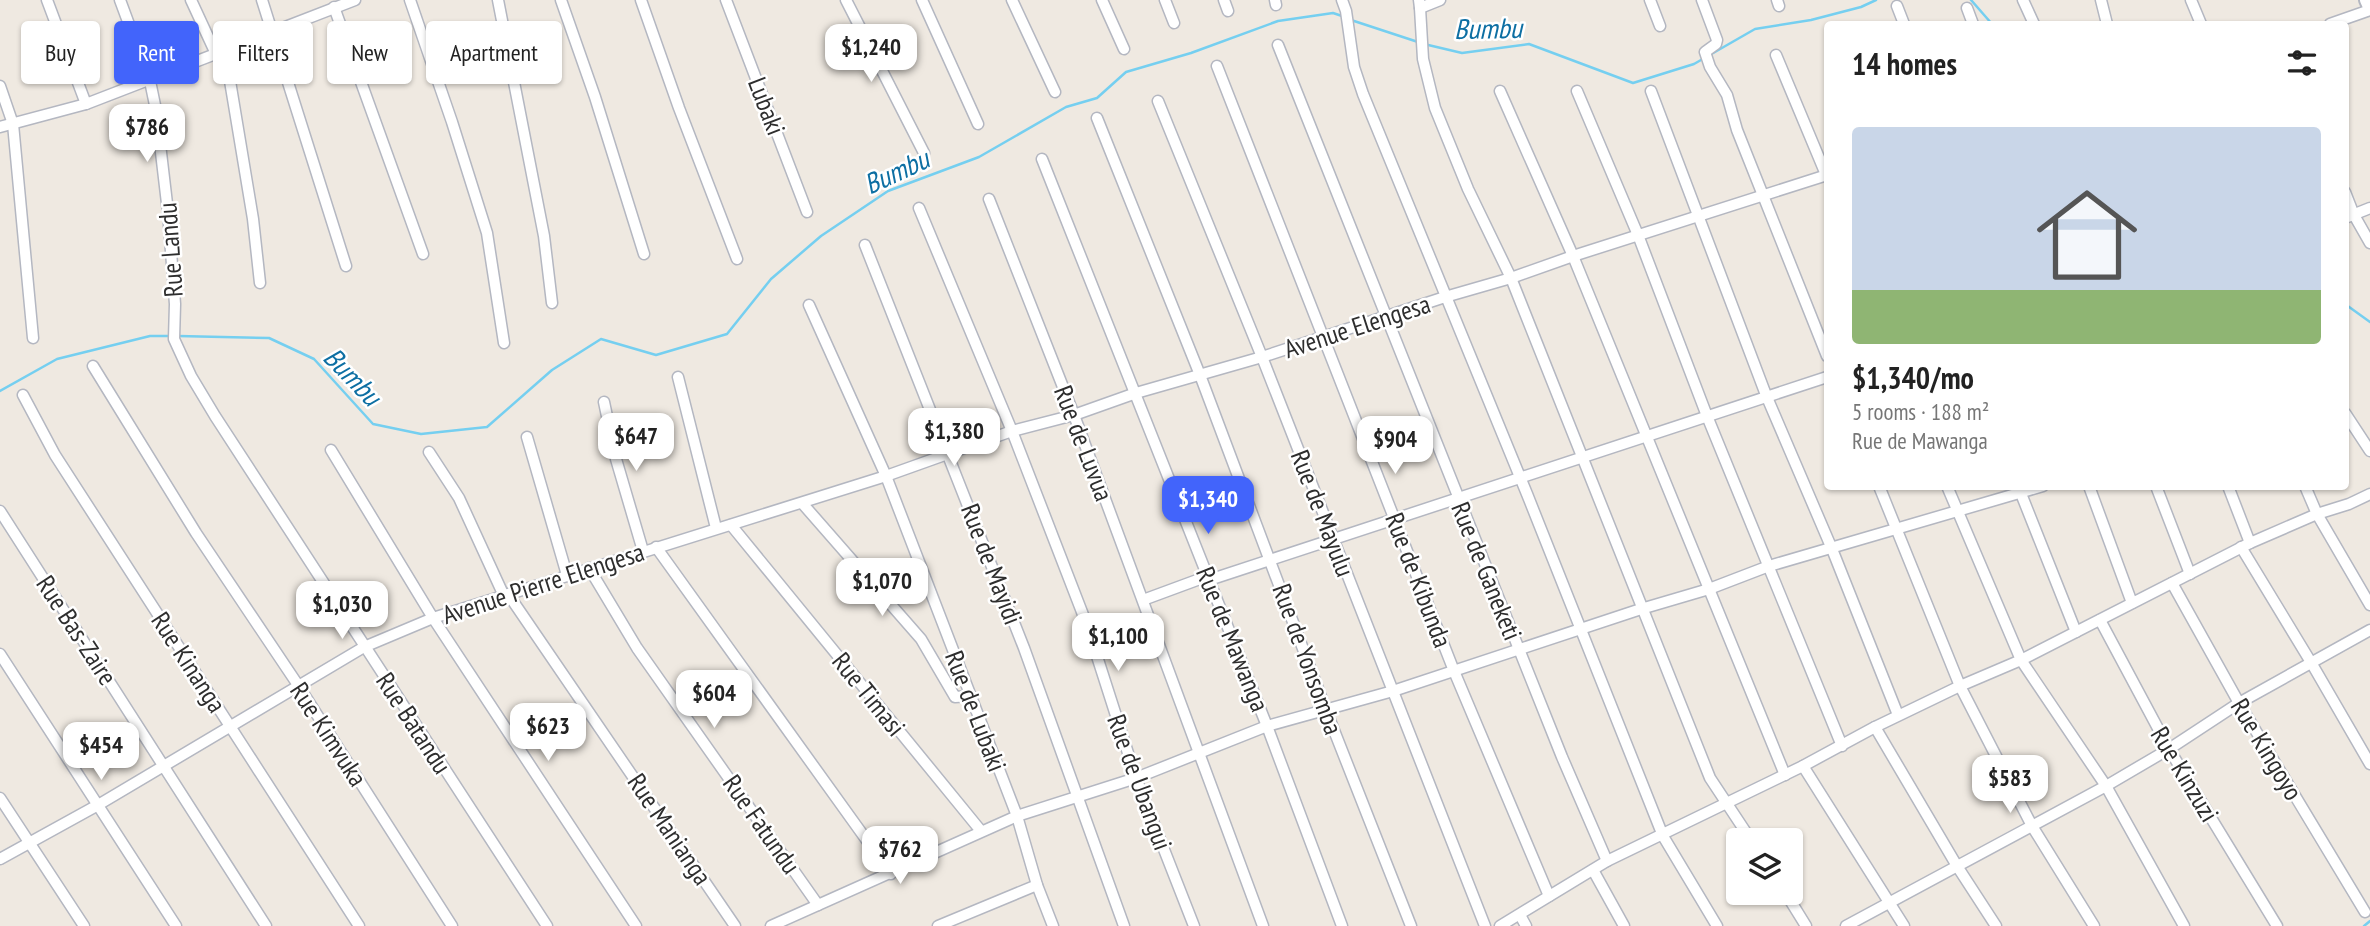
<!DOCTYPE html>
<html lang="en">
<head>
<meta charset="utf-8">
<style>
  :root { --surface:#fff; --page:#f2f2f2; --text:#222; --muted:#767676; --line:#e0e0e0; --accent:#4264fb }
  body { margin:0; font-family:"PT Sans Narrow",sans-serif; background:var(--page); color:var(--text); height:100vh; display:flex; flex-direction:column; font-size:26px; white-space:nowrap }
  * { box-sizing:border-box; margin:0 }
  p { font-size:23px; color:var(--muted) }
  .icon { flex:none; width:38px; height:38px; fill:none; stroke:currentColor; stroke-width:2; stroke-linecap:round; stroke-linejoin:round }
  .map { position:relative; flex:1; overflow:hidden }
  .panel { position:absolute; left:1824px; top:21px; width:525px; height:469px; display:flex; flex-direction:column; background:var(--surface); border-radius:7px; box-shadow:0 2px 5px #0004 }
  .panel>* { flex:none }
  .banner { position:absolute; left:21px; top:21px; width:665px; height:63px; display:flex; gap:14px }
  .controls { position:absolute; left:1726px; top:828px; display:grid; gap:14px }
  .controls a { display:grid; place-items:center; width:77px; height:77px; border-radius:7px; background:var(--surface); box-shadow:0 2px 5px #0004; font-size:35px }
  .price { position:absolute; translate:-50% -60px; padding:0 16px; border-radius:14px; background:#fff; color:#222; font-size:23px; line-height:46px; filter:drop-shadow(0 2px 4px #0008) }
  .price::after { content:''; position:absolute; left:50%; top:42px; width:21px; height:16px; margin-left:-10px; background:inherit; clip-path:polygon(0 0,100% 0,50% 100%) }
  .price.active { background:var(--accent); color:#fff }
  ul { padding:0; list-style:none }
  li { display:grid; align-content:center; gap:14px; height:371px; padding:0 28px }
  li+li { border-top:2px solid var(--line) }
  li span { display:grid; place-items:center; height:217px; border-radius:7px; color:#555 }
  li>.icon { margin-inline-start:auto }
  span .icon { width:126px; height:126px; fill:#fffc; stroke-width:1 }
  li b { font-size:30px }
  h2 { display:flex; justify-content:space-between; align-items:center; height:84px; padding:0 28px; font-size:30px }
  .pill { padding:0 24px; border-radius:7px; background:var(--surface); box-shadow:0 2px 5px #0004; font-size:24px; line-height:63px }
  .pill.active { background:var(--accent); color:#fff }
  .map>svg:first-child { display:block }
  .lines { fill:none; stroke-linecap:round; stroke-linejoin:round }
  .stream { stroke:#75cff0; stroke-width:2.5 }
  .minor-casing { stroke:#b4b7c1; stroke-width:13 }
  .tertiary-casing { stroke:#b4b7c1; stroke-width:16 }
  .minor { stroke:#fff; stroke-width:10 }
  .tertiary { stroke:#fff; stroke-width:12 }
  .labels { text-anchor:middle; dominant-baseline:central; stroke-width:5; stroke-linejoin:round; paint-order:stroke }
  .street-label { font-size:26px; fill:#2e2e2e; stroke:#fff }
  .water-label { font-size:28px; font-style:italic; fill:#0d6fa3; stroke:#fff }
</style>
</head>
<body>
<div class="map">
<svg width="2370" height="926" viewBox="0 0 2370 926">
  <rect width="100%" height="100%" fill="#efe9e1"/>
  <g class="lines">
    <g class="stream">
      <polyline points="1971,0 1992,24"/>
      <polyline points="1351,20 1418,42"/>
      <polyline points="1424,44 1462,53 1529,44 1633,83 1694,64 1755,29 1811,20 1861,7 1876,0"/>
      <polyline points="2345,304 2370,322"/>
      <polyline points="178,336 269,338 314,359 373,424 421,434 487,427 552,370 601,339 656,355 727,334 771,279 821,236 888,191 979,157 1066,107 1097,98 1126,72 1191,53 1278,21 1333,13 1345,17"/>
      <polyline points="0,391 57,359 150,336 171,336"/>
      <polyline points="2364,926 2370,921"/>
    </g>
    <defs>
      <g id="minor">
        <polyline points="47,0 86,104"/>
        <polyline points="120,0 150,81 156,110 168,212 175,304 174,339 191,376 215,416 547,926"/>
        <polyline points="191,0 216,54"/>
        <polyline points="262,0 346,266"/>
        <polyline points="410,0 452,122 487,233 504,343"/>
        <polyline points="498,0 544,236 552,303"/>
        <polyline points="561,0 595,97 644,254"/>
        <polyline points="641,0 679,108 737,259"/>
        <polyline points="726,0 807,212"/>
        <polyline points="846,0 924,153"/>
        <polyline points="922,0 978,124"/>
        <polyline points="1012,0 1055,92"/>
        <polyline points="1102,0 1124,49"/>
        <polyline points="1165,0 1174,23"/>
        <polyline points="1224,0 1228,11"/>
        <polyline points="1275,0 1276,5"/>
        <polyline points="1342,0 1346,11 1354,67 1363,94 1527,494 1663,836 1717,926"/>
        <polyline points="1419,0 1420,8 1440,0"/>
        <polyline points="1650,0 1660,26"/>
        <polyline points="1702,0 1717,40 1716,44 1705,52 1710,67 1727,95 1737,130 1827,356"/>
        <polyline points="1777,0 1779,6"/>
        <polyline points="2023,0 2034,24"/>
        <polyline points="2101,0 2107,24"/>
        <polyline points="2191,0 2201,24"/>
        <polyline points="1897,6 1904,24"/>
        <polyline points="334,7 423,254"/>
        <polyline points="1420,8 1423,59 1435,108 1468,189 1511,278 1710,778 1751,840"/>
        <polyline points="1967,8 1973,24"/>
        <polyline points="2330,24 2370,10"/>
        <polyline points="1278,45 1562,757 1607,861"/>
        <polyline points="225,51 253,219 260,283"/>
        <polyline points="1776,55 1827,177"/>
        <polyline points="1217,66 1454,671 1549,896"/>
        <polyline points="0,86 13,124 33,338"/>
        <polyline points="1500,91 1573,256 1785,775"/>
        <polyline points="1577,91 1638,235 1707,416 1842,746"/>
        <polyline points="1651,91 1766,395 1832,549 1898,715"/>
        <polyline points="1158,101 1262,357 1485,926"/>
        <polyline points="1097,118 1200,375 1326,710 1411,926"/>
        <polyline points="0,127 86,104 355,0"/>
        <polyline points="1042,159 1267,726 1342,926"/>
        <polyline points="2345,192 2354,215 2370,243"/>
        <polyline points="989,199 1074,415 1263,926"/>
        <polyline points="919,208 1012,431 1087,625 1136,778 1194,926"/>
        <polyline points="2345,218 2370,208"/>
        <polyline points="865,245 1024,648 1124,926"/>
        <polyline points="809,305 886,476 1017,816 1037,885 1053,926"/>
        <polyline points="93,366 196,533 298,685 452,926"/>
        <polyline points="678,377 716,528"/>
        <polyline points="23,395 55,455 359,926"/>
        <polyline points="604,402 616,459 643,551"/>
        <polyline points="2345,413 2370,451"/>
        <polyline points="527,437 567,575"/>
        <polyline points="331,450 433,618 636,926"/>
        <polyline points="429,452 459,498 504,596"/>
        <polyline points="1879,486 1960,686 2032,826 2094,926"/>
        <polyline points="1947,486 2021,660 2106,786 2184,926"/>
        <polyline points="2018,486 2076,632"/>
        <polyline points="2089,486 2132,603"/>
        <polyline points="2156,486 2190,574"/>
        <polyline points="2228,486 2250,543"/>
        <polyline points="2305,486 2317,514 2370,605"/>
        <polyline points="802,503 921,639 955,697 971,696"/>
        <polyline points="0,511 266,926"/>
        <polyline points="731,525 981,831"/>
        <polyline points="656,547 891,874"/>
        <polyline points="2241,547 2312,664 2370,764"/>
        <polyline points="589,568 637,648 818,905"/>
        <polyline points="1209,580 1827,377"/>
        <polyline points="2172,583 2239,703 2365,912"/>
        <polyline points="508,594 735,926"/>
        <polyline points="1143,600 1208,576"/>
        <polyline points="2100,620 2169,749 2277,926"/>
        <polyline points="0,654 176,926"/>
        <polyline points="1875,727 1957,866 1996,926"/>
        <polyline points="1803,766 1904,926"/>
        <polyline points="0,798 84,926"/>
        <polyline points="0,859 98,805 364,647 433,618 886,476 1012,431 1074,415 1136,393 1262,357 1445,297 1511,278 1573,256 1827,175"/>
        <polyline points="1593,870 1624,926"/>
        <polyline points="1785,892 1806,926"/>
        <polyline points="1520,915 1526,926"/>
        <polyline points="771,926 1017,816 1136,778 1267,726 1393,691 1641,609 1709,589 1769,566 2043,486"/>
        <polyline points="938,926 1037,885"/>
        <polyline points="1500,926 1607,861 1803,766 1875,727 1960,686 2021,660 2250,543 2317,514 2349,504 2370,494"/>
        <polyline points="1846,926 2106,786 2169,749 2239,703 2370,630"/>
      </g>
      <polyline id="tertiary" points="2366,0 2370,9"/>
    </defs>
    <use href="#minor" class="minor-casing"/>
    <use href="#tertiary" class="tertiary-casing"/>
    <use href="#minor" class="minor"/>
    <use href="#tertiary" class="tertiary"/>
  </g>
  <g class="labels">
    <g class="street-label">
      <text transform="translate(767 106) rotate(69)">Lubaki</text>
      <text transform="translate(170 250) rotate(-94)">Rue Landu</text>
      <text transform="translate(1357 326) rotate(-18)">Avenue Elengesa</text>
      <text transform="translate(1084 443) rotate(69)">Rue de Luvua</text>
      <text transform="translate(1323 513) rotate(69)">Rue de Mayulu</text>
      <text transform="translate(992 564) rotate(69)">Rue de Mayidi</text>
      <text transform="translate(1487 571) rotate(68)">Rue de Ganeketi</text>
      <text transform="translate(1419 580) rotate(69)">Rue de Kibunda</text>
      <text transform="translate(543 583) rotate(-18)">Avenue Pierre Elengesa</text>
      <text transform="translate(77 630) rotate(57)">Rue Bas-Zaire</text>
      <text transform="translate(1233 639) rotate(68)">Rue de Mawanga</text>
      <text transform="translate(1308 659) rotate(70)">Rue de Yonsomba</text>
      <text transform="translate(189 662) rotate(57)">Rue Kinanga</text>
      <text transform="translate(869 694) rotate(51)">Rue Timasi</text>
      <text transform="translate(976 711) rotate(69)">Rue de Lubaki</text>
      <text transform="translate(414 723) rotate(57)">Rue Batandu</text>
      <text transform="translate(329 734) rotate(57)">Rue Kimvuka</text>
      <text transform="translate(2267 749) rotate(59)">Rue Kingoyo</text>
      <text transform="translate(2185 774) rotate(59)">Rue Kinzuzi</text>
      <text transform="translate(1140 782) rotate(70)">Rue de Ubangui</text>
      <text transform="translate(762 824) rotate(55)">Rue Fatundu</text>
      <text transform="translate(670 829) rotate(56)">Rue Manianga</text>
    </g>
    <g class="water-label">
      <text transform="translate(1488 28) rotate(-1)">Bumbu</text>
      <text transform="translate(896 171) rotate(-25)">Bumbu</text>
      <text transform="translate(353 376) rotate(46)">Bumbu</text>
    </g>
  </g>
</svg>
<div class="controls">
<a><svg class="icon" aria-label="layers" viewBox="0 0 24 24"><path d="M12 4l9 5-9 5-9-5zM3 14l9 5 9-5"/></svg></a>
</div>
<b class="price" style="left:871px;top:84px">$1,240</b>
<b class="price" style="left:147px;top:164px">$786</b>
<b class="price" style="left:954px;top:468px">$1,380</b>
<b class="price" style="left:636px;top:473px">$647</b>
<b class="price" style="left:1395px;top:476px">$904</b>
<b class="price active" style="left:1208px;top:536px">$1,340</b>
<b class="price" style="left:882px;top:618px">$1,070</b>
<b class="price" style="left:342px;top:641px">$1,030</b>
<b class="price" style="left:1118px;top:673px">$1,100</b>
<b class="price" style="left:714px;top:730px">$604</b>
<b class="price" style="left:548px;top:763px">$623</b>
<b class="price" style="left:101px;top:782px">$454</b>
<b class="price" style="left:2010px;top:815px">$583</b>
<b class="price" style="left:900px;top:886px">$762</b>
<div class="banner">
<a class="pill">Buy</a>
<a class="pill active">Rent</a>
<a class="pill">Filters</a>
<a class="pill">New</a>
<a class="pill">Apartment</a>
</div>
<section class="panel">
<h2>14 homes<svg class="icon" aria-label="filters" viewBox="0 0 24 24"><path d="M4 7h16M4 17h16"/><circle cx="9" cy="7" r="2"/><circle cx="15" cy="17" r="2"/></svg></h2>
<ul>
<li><span style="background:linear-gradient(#c9d6e8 75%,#8fb573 0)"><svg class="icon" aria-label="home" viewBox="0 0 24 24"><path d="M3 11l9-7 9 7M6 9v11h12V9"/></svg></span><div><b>$1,340/mo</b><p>5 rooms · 188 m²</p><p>Rue de Mawanga</p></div></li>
</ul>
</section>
</div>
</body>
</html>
